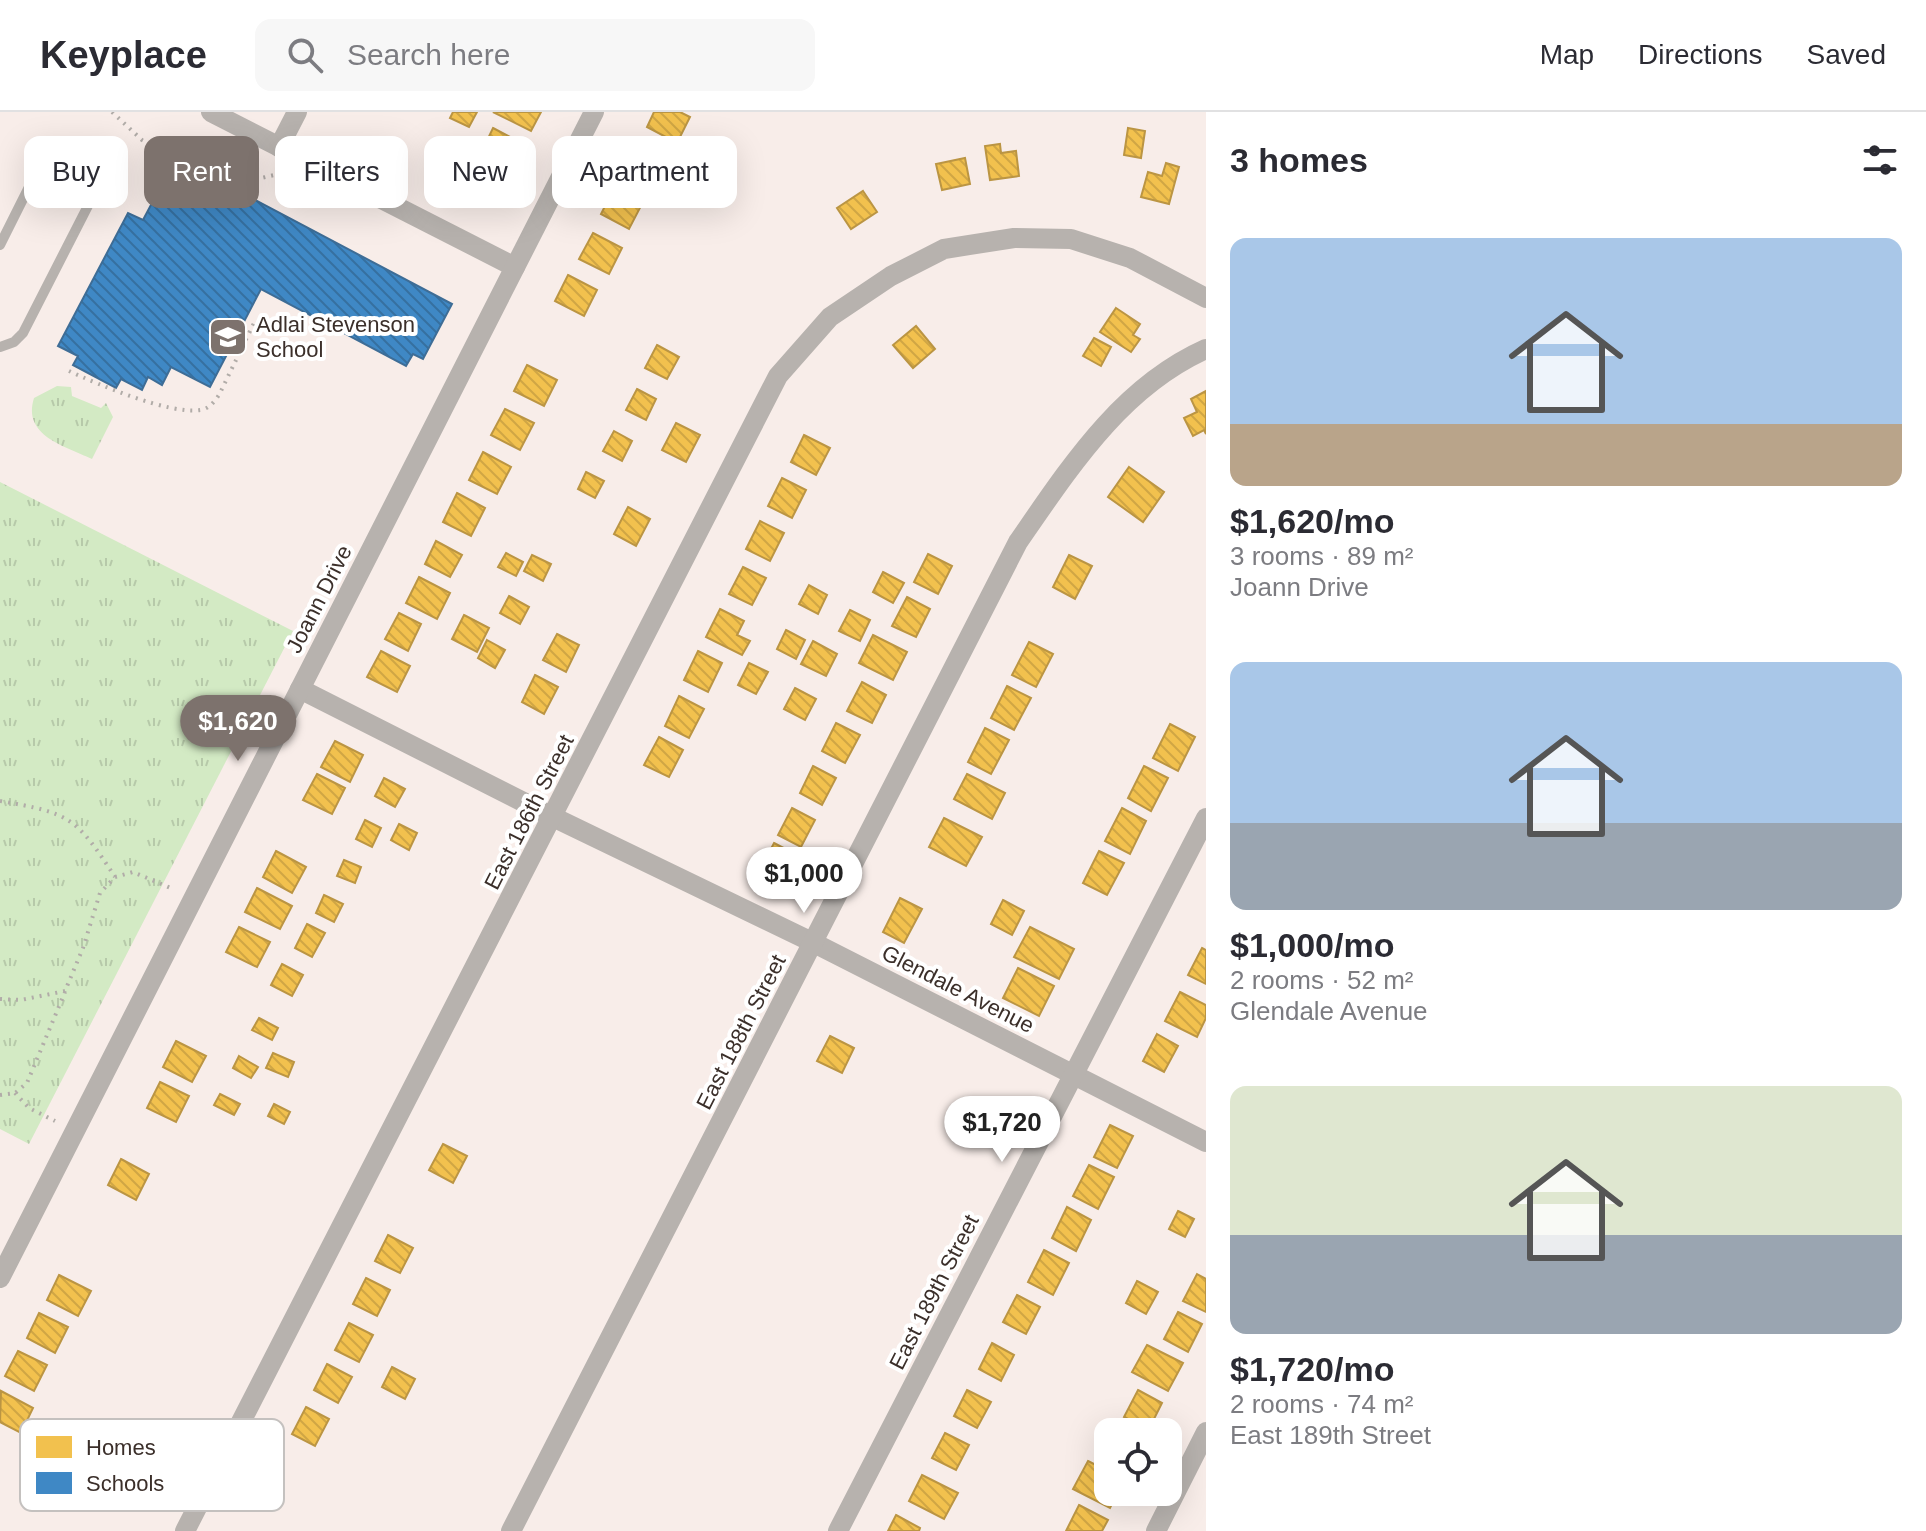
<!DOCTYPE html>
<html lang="en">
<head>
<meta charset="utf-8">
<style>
  :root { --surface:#fff; --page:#f7f7f7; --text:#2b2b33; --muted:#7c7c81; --line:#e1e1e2; --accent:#7d726d }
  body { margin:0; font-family:Helvetica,sans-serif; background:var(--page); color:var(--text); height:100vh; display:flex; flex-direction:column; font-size:30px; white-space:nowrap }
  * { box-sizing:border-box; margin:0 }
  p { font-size:26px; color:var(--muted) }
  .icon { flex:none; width:44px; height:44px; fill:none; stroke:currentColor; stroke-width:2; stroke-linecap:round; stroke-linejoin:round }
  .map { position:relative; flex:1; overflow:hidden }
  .sheet { display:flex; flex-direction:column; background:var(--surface); width:720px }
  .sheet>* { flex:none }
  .hud { position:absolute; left:24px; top:24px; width:760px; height:72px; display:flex; gap:16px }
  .controls { position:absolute; left:1094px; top:1306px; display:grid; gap:16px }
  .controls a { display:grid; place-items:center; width:88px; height:88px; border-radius:16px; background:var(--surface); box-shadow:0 8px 32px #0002; font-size:40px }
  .price { position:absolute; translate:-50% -68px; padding:0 18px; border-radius:28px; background:#fff; color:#222; font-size:26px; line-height:52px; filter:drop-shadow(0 2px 4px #0008) }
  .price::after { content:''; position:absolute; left:50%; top:48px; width:24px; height:18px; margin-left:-12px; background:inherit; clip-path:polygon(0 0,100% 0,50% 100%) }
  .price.on { background:var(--accent); color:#fff }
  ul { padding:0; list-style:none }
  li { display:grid; align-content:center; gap:16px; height:424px; padding:0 24px }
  li span { display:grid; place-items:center; height:248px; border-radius:16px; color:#555 }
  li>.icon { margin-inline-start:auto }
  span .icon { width:144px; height:144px; fill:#fffc; stroke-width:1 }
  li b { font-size:34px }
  h2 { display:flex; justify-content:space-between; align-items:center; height:96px; padding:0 24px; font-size:34px }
  .tag { padding:0 28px; border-radius:16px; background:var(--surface); box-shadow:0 8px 32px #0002; font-size:28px; line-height:72px }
  .tag.on { background:var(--accent); color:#fff }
  header { display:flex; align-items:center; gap:48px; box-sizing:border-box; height:112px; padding:0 40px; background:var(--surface); border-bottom:2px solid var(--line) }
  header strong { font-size:38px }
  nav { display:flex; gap:44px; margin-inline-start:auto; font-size:28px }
  .search { width:560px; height:72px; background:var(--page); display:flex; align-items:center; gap:20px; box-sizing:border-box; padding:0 28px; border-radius:16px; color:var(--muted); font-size:30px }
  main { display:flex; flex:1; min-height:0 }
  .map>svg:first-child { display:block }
  .park { fill:url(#park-tufts) }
  .homes { fill:url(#homes-back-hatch); stroke:#bb9543; stroke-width:2 }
  .schools { fill:url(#schools-back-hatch); stroke:#3e6d96; stroke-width:2 }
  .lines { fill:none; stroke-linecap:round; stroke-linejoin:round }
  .path { stroke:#b1aca8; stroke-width:4; stroke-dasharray:2 6; stroke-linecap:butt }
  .lane { stroke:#b7b2ae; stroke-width:10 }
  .street { stroke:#b7b2ae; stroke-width:20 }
  .labels { text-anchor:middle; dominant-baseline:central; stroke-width:8; stroke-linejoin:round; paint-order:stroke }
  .poi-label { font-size:22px; fill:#3b2f2a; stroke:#fff; text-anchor:start }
  .street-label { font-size:22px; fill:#3b2f2a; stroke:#fff }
  .key { fill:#fff; stroke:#c4c1bf; stroke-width:2 }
  .key-label { font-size:22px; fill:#3b2f2a }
</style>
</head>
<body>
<header>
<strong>Keyplace</strong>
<div class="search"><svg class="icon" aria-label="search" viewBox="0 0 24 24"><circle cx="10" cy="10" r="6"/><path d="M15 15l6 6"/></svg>Search here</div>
<nav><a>Map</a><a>Directions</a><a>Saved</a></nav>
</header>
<main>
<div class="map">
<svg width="1206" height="1419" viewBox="0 0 1206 1419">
  <defs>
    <pattern id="park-tufts" width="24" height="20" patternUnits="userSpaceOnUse" patternTransform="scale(2)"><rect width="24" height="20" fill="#d3eac4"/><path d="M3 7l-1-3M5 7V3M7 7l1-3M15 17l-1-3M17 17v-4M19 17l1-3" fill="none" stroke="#b6c9a9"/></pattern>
    <pattern id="homes-back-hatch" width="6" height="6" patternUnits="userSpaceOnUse" patternTransform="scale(2)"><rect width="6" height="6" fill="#f2c14e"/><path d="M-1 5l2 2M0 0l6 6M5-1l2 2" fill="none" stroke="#d0a644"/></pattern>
    <pattern id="schools-back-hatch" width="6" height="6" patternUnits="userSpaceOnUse" patternTransform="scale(2)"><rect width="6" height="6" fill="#3f88c5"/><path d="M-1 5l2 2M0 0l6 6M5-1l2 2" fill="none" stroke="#3670a0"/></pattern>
  </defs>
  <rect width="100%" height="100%" fill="#f8ede9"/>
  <g class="park">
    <path d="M57,274L71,275L72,284L101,296L106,291L113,305L92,347C65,334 22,324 34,286Z"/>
    <polygon points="0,370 293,519 29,1032 0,1017"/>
  </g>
  <g class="homes">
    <polygon points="453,0 477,0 469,15 450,6"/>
    <polygon points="493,0 541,0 531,19"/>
    <polygon points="654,0 680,0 690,5 677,31 647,15"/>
    <polygon points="493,16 522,31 508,57 480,43"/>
    <polygon points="1128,16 1145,19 1141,46 1124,43"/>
    <polygon points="436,29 455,38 445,58 426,49"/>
    <polygon points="1000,32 1001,41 1016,39 1019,64 990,68 985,34"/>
    <polygon points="639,34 668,49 655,74 626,60"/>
    <polygon points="965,46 970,72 942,78 936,52"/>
    <polygon points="474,50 502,64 489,89 461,75"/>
    <polygon points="1166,51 1179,55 1169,92 1141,85 1148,60 1162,64"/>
    <polygon points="614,76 643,90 629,117 601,102"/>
    <polygon points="863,79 877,100 851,117 837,96"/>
    <polygon points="593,121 622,136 609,162 579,147"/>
    <polygon points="568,163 597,178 584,204 555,189"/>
    <polygon points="1116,196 1140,212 1133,223 1140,227 1131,240 1100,220"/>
    <polygon points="916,214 935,237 913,256 893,233"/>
    <polygon points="1094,226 1111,235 1101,254 1083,244"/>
    <polygon points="657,233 679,245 667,267 645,256"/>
    <polygon points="527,253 557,268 544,294 514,279"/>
    <polygon points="637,277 656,287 646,308 626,298"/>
    <polygon points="1206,279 1206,322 1204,318 1193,324 1184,306 1197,300 1191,287"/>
    <polygon points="505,297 534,311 520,338 491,323"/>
    <polygon points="676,311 700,323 686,350 662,338"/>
    <polygon points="614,319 632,329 622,349 603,339"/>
    <polygon points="804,323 830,336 816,363 791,350"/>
    <polygon points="483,340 511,355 497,382 469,368"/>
    <polygon points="1129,355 1164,380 1143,410 1108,385"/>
    <polygon points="586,360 604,369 595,386 578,377"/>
    <polygon points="782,366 806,378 792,406 768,394"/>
    <polygon points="457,381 485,396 471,424 443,410"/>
    <polygon points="628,395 650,407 636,434 614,422"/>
    <polygon points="760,409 784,421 770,449 746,437"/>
    <polygon points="436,429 462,443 450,465 425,452"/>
    <polygon points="506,441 523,450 516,464 498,455"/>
    <polygon points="928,442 952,454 938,482 914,470"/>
    <polygon points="532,443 551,452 543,469 524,459"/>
    <polygon points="1069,443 1092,454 1075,487 1053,475"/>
    <polygon points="743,455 766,466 752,493 729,482"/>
    <polygon points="883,460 904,471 893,491 873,480"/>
    <polygon points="419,465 450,481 437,507 406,491"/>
    <polygon points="809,473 827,483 818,502 799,492"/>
    <polygon points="509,484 529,495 520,512 500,501"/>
    <polygon points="907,485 930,497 916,525 892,514"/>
    <polygon points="720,497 744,509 737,523 750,529 742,543 706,525"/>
    <polygon points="850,498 870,508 860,529 839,519"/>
    <polygon points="399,501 421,512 408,539 385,527"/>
    <polygon points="464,503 489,516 477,540 452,527"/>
    <polygon points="786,518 805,528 796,547 777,537"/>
    <polygon points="557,522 579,533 566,560 543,548"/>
    <polygon points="873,523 907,540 893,568 859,551"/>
    <polygon points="487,528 505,538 495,556 478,546"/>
    <polygon points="813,529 837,542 826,564 801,552"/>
    <polygon points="1029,530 1053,542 1036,575 1012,563"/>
    <polygon points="381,539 410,554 397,580 367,565"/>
    <polygon points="698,539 722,551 708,580 684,568"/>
    <polygon points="749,551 768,560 756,582 738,573"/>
    <polygon points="535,563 558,575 544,602 522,590"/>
    <polygon points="862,570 886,583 872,611 847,599"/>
    <polygon points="1007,574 1031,586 1014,618 991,606"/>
    <polygon points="795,576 816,587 805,608 784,597"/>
    <polygon points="679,584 704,597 689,626 665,614"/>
    <polygon points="836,611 860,623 845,651 822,639"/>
    <polygon points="1170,612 1195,625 1178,659 1153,646"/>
    <polygon points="985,616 1009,628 991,662 968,650"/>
    <polygon points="659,625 683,638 669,665 644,653"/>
    <polygon points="335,629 363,643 350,670 321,655"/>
    <polygon points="813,654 836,666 822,693 800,681"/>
    <polygon points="1144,654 1168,666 1151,699 1128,686"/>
    <polygon points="317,662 345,676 332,702 303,688"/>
    <polygon points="967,662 1005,681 992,707 954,687"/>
    <polygon points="384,666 405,677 395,695 375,684"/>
    <polygon points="792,696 815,708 801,735 778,723"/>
    <polygon points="1122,696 1146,709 1130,742 1105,729"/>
    <polygon points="944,706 982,725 966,754 929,735"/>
    <polygon points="365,708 381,716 372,735 356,727"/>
    <polygon points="399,712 417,721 409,738 391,728"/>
    <polygon points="774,731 797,743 783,770 760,758"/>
    <polygon points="276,739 306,755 292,781 263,765"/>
    <polygon points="1099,739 1124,751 1107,783 1083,771"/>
    <polygon points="344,748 361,755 355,771 337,764"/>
    <polygon points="257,776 292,794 280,817 245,800"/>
    <polygon points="324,783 343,792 334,810 316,801"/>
    <polygon points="900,786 922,797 904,831 883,820"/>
    <polygon points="1003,788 1024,799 1012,823 991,812"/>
    <polygon points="307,812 325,821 312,845 295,836"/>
    <polygon points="239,815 270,830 257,855 226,840"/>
    <polygon points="1030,815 1074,837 1059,867 1014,845"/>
    <polygon points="1202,836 1206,838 1206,872 1188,863"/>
    <polygon points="282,852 303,863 292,884 271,873"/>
    <polygon points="1018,856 1054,874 1039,904 1003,886"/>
    <polygon points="1180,880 1206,893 1206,906 1197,925 1165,909"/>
    <polygon points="259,906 278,916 272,928 252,918"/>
    <polygon points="1157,922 1178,934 1164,960 1143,949"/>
    <polygon points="830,924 854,936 842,961 817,949"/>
    <polygon points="176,929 206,944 192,970 163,955"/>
    <polygon points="273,941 294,950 288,965 266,956"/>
    <polygon points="239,944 258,955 251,966 233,956"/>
    <polygon points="160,970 189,984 176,1010 147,996"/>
    <polygon points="220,982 240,992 234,1003 214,993"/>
    <polygon points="274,992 290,1000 284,1012 268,1004"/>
    <polygon points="1110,1013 1133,1024 1117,1056 1094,1045"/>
    <polygon points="443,1032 467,1044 453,1071 429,1058"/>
    <polygon points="121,1047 149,1062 136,1088 108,1073"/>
    <polygon points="1089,1053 1114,1065 1098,1097 1073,1084"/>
    <polygon points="1067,1095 1091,1108 1076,1139 1052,1126"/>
    <polygon points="1178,1099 1194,1107 1185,1125 1169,1117"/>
    <polygon points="388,1123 413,1136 400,1161 375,1149"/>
    <polygon points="1044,1138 1069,1151 1053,1183 1028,1170"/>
    <polygon points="1197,1162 1206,1167 1206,1200 1183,1189"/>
    <polygon points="59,1163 91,1179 78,1204 47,1188"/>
    <polygon points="366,1166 390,1178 377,1204 353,1192"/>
    <polygon points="1137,1169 1158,1180 1146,1202 1126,1191"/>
    <polygon points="1017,1183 1040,1195 1026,1222 1003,1210"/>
    <polygon points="1178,1200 1202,1212 1188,1240 1164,1227"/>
    <polygon points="39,1201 68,1215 55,1241 27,1226"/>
    <polygon points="349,1211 373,1223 359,1250 335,1238"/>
    <polygon points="992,1231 1014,1243 1001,1269 979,1257"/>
    <polygon points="1147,1233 1183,1251 1168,1279 1132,1260"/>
    <polygon points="18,1239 47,1253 34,1279 5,1264"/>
    <polygon points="327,1252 352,1265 338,1291 314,1278"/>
    <polygon points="392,1255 415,1267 405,1287 382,1275"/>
    <polygon points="967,1278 991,1290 977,1316 954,1304"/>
    <polygon points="1138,1278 1162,1291 1149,1317 1124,1305"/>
    <polygon points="1,1279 33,1296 21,1321 0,1310"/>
    <polygon points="306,1295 329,1307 315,1334 292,1322"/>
    <polygon points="945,1321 969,1333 956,1358 932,1346"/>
    <polygon points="1088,1349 1108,1359 1108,1380 1118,1380 1110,1396 1073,1377"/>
    <polygon points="922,1363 958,1381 944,1407 909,1389"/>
    <polygon points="1079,1393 1108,1408 1102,1419 1066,1419"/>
    <polygon points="896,1403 920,1416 919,1419 888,1419"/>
  </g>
  <polygon class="schools" points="171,55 237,90 242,81 452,192 423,247 413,242 406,254 261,177 210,275 171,255 162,273 148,265 142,278 121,267 116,276 73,253 78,244 58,234 128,101 143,108"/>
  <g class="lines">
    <g class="path">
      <polyline points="112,0 142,28 248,82 257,67 283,61"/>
      <polyline points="248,43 257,67"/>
      <path d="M69,259C97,272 170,303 200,298C209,297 214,290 219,283L254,211"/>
      <path d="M0,689C70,701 76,705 115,765"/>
      <polyline points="0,887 21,888 65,879 83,836 100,781 115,765 133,760 173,777"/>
      <polyline points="15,981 29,996 55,1009"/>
      <polyline points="0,983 15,981 27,971 65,880"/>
    </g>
    <polyline class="lane" points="0,133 38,57 51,50 88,70 93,84 23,221 14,230 0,235"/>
    <g class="street">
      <polyline points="211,0 515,155"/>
      <polyline points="279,35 297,0"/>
      <polyline points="300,577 553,705 814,831 1206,1030"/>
      <polyline points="0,1166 594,0"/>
      <polyline points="185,1419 778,264 830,205 891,164 944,137 1014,126 1071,127 1130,146 1206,186"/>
      <path d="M511,1419L1018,430C1070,355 1121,275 1206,237"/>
      <polyline points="838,1419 1206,706"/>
      <polyline points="1156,1419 1206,1320"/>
    </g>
  </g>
  <defs>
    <symbol id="school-square" viewBox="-11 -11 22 22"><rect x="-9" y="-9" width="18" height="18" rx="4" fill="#7d726d" stroke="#fff"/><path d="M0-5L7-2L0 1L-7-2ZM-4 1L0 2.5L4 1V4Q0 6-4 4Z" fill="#fff"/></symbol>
  </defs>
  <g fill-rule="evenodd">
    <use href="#school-square" x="206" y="203" width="44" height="44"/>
  </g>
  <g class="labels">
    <g class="poi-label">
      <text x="256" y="212">Adlai Stevenson<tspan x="256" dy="25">School</tspan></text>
    </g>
    <g class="street-label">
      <text transform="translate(319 487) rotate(-63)">Joann Drive</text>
      <text transform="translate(529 700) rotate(-63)">East 186th Street</text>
      <text transform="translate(958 877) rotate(27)">Glendale Avenue</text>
      <text transform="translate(741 920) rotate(-63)">East 188th Street</text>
      <text transform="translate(934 1180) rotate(-63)">East 189th Street</text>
    </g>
  </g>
  <rect x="20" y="1307" width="264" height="92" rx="12" class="key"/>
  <rect x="36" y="1324" width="36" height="22" fill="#f2c14e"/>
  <rect x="36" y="1360" width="36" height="22" fill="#3f88c5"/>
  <g class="key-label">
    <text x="86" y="1343">Homes</text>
    <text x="86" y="1379">Schools</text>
  </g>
</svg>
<div class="controls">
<a><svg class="icon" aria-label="locate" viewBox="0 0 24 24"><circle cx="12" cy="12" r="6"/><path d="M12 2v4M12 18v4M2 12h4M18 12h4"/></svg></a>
</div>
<b class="price on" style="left:238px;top:651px">$1,620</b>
<b class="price" style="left:804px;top:803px">$1,000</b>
<b class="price" style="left:1002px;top:1052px">$1,720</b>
<div class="hud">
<a class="tag">Buy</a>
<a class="tag on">Rent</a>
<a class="tag">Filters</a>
<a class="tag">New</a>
<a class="tag">Apartment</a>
</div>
</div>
<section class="sheet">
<h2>3 homes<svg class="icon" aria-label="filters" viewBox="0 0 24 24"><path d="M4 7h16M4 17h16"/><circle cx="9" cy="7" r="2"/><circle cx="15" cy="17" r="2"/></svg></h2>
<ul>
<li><span style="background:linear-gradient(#a9c7e8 75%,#b9a48a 0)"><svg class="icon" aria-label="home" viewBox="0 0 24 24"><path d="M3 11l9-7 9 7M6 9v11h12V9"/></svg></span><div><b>$1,620/mo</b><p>3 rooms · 89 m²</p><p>Joann Drive</p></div></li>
<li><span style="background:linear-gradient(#a9c7e8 65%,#9aa5b1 0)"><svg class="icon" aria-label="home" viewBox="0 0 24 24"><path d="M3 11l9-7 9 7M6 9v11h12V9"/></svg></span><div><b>$1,000/mo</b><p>2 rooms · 52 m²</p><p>Glendale Avenue</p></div></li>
<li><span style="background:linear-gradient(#dfe7d0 60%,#9aa5b1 0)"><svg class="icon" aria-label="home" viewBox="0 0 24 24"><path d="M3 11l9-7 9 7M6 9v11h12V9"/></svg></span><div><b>$1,720/mo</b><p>2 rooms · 74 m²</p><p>East 189th Street</p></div></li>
</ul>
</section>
</main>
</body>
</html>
